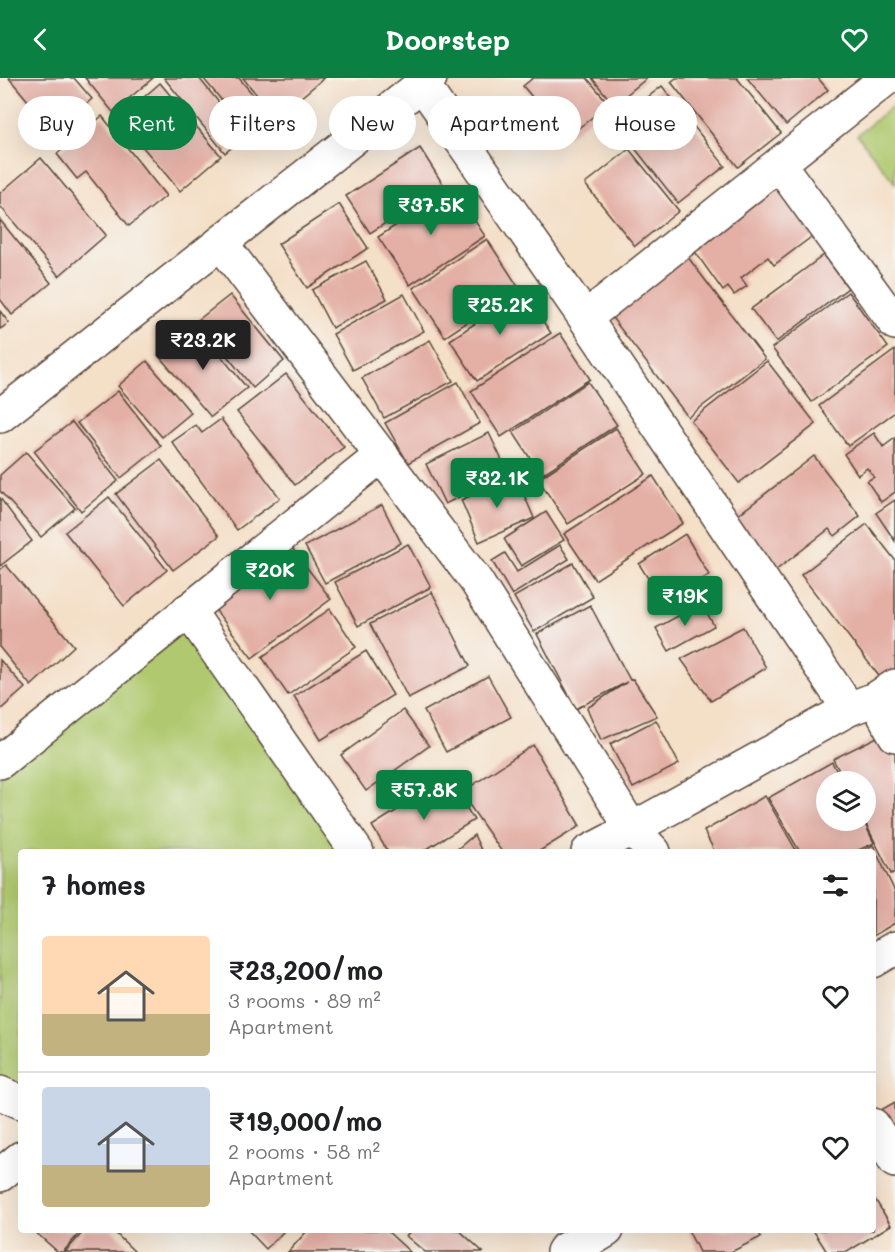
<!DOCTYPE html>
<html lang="en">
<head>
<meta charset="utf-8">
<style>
  :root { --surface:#fff; --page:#f2f2f2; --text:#202124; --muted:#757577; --line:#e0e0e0; --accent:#0b8043 }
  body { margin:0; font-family:Mali,sans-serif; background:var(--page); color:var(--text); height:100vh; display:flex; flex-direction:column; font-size:22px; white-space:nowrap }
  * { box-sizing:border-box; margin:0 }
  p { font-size:20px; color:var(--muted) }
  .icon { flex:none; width:33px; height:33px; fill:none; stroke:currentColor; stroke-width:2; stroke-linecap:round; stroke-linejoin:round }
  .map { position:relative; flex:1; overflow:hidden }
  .details { position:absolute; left:18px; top:771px; width:858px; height:384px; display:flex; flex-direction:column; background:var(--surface); border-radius:6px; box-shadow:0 6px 24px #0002 }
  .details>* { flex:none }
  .banner { position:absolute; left:18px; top:18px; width:860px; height:54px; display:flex; gap:12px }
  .buttons { position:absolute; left:816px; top:693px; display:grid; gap:12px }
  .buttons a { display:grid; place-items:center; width:60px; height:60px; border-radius:50%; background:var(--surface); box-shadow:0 6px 24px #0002; font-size:30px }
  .price { position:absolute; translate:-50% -51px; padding:0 14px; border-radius:6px; background:var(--accent); color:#fff; font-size:20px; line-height:39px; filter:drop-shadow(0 2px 3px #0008) }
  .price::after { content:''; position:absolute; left:50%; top:36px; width:18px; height:14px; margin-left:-9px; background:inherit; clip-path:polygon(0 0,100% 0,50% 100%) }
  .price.current { background:#222; color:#fff }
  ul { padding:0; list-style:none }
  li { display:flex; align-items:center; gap:18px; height:150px; padding:0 24px }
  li+li { border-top:2px solid var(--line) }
  li span { display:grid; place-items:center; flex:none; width:168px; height:120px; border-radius:6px; color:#555 }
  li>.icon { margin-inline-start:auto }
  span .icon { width:72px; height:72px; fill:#fffc; stroke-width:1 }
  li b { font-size:26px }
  h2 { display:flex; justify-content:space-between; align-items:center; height:72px; padding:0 24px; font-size:26px }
  .tag { padding:0 21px; border-radius:27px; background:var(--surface); box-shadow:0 6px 24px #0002; font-size:21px; line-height:54px }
  .tag.current { background:var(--accent); color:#fff }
  header { display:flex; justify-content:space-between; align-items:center; height:78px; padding:0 24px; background:var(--accent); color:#fff; font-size:27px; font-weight:700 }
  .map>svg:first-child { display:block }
  .green { fill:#b0c96f; stroke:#767a46; stroke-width:1.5 }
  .building { fill:#e4b0a6 }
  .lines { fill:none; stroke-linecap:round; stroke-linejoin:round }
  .minor-casing { stroke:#574537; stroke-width:36 }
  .minor { stroke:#fff; stroke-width:33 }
</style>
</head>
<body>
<header><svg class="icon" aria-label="back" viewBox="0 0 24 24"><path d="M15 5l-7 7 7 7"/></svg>Doorstep<svg class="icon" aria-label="heart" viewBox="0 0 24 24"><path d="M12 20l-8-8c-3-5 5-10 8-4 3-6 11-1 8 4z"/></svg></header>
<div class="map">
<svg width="895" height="1174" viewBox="0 0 895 1174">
  <rect width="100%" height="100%" fill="#f6f6f2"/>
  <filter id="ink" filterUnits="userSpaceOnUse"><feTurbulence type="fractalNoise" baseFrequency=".0167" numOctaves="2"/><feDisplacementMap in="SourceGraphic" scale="12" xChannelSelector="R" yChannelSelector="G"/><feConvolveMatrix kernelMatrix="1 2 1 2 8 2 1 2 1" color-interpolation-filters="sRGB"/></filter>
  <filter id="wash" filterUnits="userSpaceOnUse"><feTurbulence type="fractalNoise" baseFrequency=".008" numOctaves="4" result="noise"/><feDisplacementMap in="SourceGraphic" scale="24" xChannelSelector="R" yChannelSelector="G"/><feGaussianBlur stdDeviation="1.35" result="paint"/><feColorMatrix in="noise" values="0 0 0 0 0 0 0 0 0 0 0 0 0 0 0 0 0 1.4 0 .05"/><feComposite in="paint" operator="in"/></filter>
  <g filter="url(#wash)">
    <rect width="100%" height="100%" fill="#f4dfc7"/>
    <g class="green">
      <polygon points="895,26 895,105 857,57"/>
      <polygon points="188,532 357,774 21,774 21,1024 0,1015 0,684"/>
    </g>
    <g id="blocks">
      <g class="building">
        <polygon points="9,0 74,0 92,21 53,53"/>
        <polygon points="85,0 153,0 113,34"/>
        <polygon points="164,0 199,0 246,58 225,75"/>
        <polygon points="203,0 239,0 271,38 249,55"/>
        <polygon points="243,0 324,0 276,40"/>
        <polygon points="533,0 587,0 609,26 566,60 523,8"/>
        <polygon points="592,0 647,0 614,27"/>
        <polygon points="676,0 737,0 781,55 738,89 671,4"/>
        <polygon points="747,0 818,0 828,12 786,47"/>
        <polygon points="160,5 221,78 180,113 119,41"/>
        <polygon points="662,8 725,88 678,125 615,45"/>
        <polygon points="102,38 166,118 129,148 86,94 77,101 57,76"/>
        <polygon points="420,70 444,108 370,155 346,118"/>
        <polygon points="629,71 679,133 635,168 585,106"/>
        <polygon points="41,80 106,157 59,198 0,128 0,115"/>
        <polygon points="772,103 818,154 774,187 768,179 741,200 747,208 734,217 728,209 723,213 688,164"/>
        <polygon points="453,110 485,158 410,207 378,159"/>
        <polygon points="339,126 368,170 307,210 278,166"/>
        <polygon points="0,142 51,205 12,237 0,221"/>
        <polygon points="487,161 519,210 445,259 413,210"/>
        <polygon points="824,177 848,210 776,264 751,231"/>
        <polygon points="687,178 765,281 688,339 610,237"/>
        <polygon points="366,183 387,221 332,250 312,212"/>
        <polygon points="523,214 551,255 477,303 450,262"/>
        <polygon points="848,214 888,269 812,324 772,270"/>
        <polygon points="404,216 424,253 353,292 333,256"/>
        <polygon points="230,217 284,283 253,310 198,242"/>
        <polygon points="0,233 9,245 0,251"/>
        <polygon points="195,246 247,310 211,339 158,277"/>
        <polygon points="560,255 590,301 501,359 471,313"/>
        <polygon points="430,262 453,303 384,340 362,300"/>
        <polygon points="895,272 895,334 848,368 819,328"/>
        <polygon points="147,283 191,335 162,359 118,308"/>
        <polygon points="767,283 816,346 739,405 691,343"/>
        <polygon points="286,296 344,369 295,407 237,334"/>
        <polygon points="458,304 480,345 408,385 385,345"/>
        <polygon points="588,304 617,347 541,397 513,354"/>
        <polygon points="118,313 161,368 121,400 77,345"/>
        <polygon points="221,341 280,420 237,452 172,364 196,347 202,355"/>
        <polygon points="72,344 118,403 81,433 34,373"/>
        <polygon points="616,350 646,396 568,446 538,401"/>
        <polygon points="489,355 508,395 445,426 426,386"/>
        <polygon points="874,355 883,369 895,360 895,414 881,424 867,403 874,399 867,390 858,397 844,376"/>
        <polygon points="26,374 75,430 41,459 0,413 0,397"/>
        <polygon points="814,378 860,438 835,458 829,451 775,493 734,440"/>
        <polygon points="161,382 219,458 173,492 116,416"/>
        <polygon points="516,398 534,440 479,464 461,422"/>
        <polygon points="653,398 683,445 595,502 564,456"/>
        <polygon points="109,419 167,492 124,528 65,454"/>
        <polygon points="0,420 32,463 0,488"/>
        <polygon points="895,422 895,463 876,435"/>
        <polygon points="382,427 401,465 325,505 305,468"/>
        <polygon points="546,434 564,462 521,488 504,461"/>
        <polygon points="867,446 895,482 895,592 882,602 801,497"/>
        <polygon points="685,456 709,497 664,526 639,486"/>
        <polygon points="289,466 331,521 252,580 210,525"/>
        <polygon points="408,466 431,509 358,548 335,504"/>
        <polygon points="560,467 569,481 512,517 492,483 505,475 517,494"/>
        <polygon points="573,485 593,519 534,554 514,519"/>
        <polygon points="6,487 74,568 31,608 0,570 0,492"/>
        <polygon points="432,514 470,588 408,620 370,546"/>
        <polygon points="702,525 714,548 669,573 656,550"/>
        <polygon points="590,527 630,602 633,601 657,638 601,662 587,630 627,604 576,631 537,556"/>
        <polygon points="330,531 356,569 288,617 262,579"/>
        <polygon points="743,549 766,590 711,623 681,581"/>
        <polygon points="366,573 393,617 321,662 294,618"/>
        <polygon points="0,582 25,610 0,632"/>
        <polygon points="488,598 511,639 446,674 424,633"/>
        <polygon points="403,632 429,668 366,713 341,677"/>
        <polygon points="656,642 679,686 633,710 610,666"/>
        <polygon points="887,654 895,670 895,794 891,796 864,742 866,704 845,704 833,681"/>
        <polygon points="533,667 580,748 538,774 502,774 461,715"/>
        <polygon points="832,684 842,704 826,704 826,742 863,742 874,765 854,774 800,774 768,720"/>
        <polygon points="448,700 474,742 422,774 388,774 372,748"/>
        <polygon points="765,718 797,774 715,774 704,753"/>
        <polygon points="474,757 482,774 454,774"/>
        <polygon points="873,767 895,814 895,845 873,858 873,774 860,774"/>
        <polygon points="895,1024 895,1058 881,1032"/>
        <polygon points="873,1118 891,1147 847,1174 827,1174 813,1152 873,1152"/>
        <polygon points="33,1152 82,1152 63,1174 58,1174"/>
        <polygon points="85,1152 112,1152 135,1174 65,1174"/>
        <polygon points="248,1152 285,1152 266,1171"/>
        <polygon points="308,1152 386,1152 410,1174 288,1174"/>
        <polygon points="411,1152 459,1152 483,1174 425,1174 406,1158"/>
        <polygon points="688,1152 757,1152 761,1159 731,1174 699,1174"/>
      </g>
    </g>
  </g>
  <g filter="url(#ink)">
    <use href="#blocks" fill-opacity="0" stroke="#574537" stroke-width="1.5"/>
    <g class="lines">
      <defs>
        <g id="minor">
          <polyline points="422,6 585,240"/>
          <polyline points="779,86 895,245"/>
          <polyline points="221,165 476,503 632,751 849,631 875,621 895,608"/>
          <polyline points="0,338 430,0"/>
          <polyline points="188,532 357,774"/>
          <polyline points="875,621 895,657"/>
          <polyline points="849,631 585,240 887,0"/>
          <polyline points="0,684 382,377"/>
          <polyline points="588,774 632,751 654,774"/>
          <polyline points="873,883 895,870"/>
          <polyline points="0,1015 21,1024"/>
          <polyline points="873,1047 895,1083"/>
          <polyline points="0,1097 21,1080"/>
          <polyline points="563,1174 565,1171 592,1161 607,1152"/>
        </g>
      </defs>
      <use href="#minor" class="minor-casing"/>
      <use href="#minor" class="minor"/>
    </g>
  </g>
</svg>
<div class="buttons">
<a><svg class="icon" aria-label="layers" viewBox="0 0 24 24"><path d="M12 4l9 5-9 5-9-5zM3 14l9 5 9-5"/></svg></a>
</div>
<b class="price" style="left:431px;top:158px">₹37.5K</b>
<b class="price" style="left:500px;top:258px">₹25.2K</b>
<b class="price current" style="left:203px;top:293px">₹23.2K</b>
<b class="price" style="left:497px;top:431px">₹32.1K</b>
<b class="price" style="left:270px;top:523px">₹20K</b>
<b class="price" style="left:685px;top:549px">₹19K</b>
<b class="price" style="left:424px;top:743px">₹57.8K</b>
<div class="banner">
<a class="tag">Buy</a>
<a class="tag current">Rent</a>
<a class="tag">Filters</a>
<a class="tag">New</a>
<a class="tag">Apartment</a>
<a class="tag">House</a>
</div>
<section class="details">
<h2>7 homes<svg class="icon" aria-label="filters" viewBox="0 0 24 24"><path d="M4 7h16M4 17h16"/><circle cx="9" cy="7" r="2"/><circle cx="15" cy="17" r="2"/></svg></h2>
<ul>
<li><span style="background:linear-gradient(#ffd9b3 65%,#c2b280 0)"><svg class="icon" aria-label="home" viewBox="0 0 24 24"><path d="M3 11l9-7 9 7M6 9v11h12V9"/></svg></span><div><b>₹23,200/mo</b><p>3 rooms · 89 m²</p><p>Apartment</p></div><svg class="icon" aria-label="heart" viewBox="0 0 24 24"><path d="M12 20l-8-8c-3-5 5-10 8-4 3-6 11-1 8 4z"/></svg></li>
<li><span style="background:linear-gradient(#c9d6e8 65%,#c2b280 0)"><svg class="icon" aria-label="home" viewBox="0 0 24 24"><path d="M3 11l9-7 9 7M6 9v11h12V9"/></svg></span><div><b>₹19,000/mo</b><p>2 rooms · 58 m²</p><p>Apartment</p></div><svg class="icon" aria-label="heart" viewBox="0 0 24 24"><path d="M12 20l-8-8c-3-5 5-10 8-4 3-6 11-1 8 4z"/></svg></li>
</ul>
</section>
</div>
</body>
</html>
